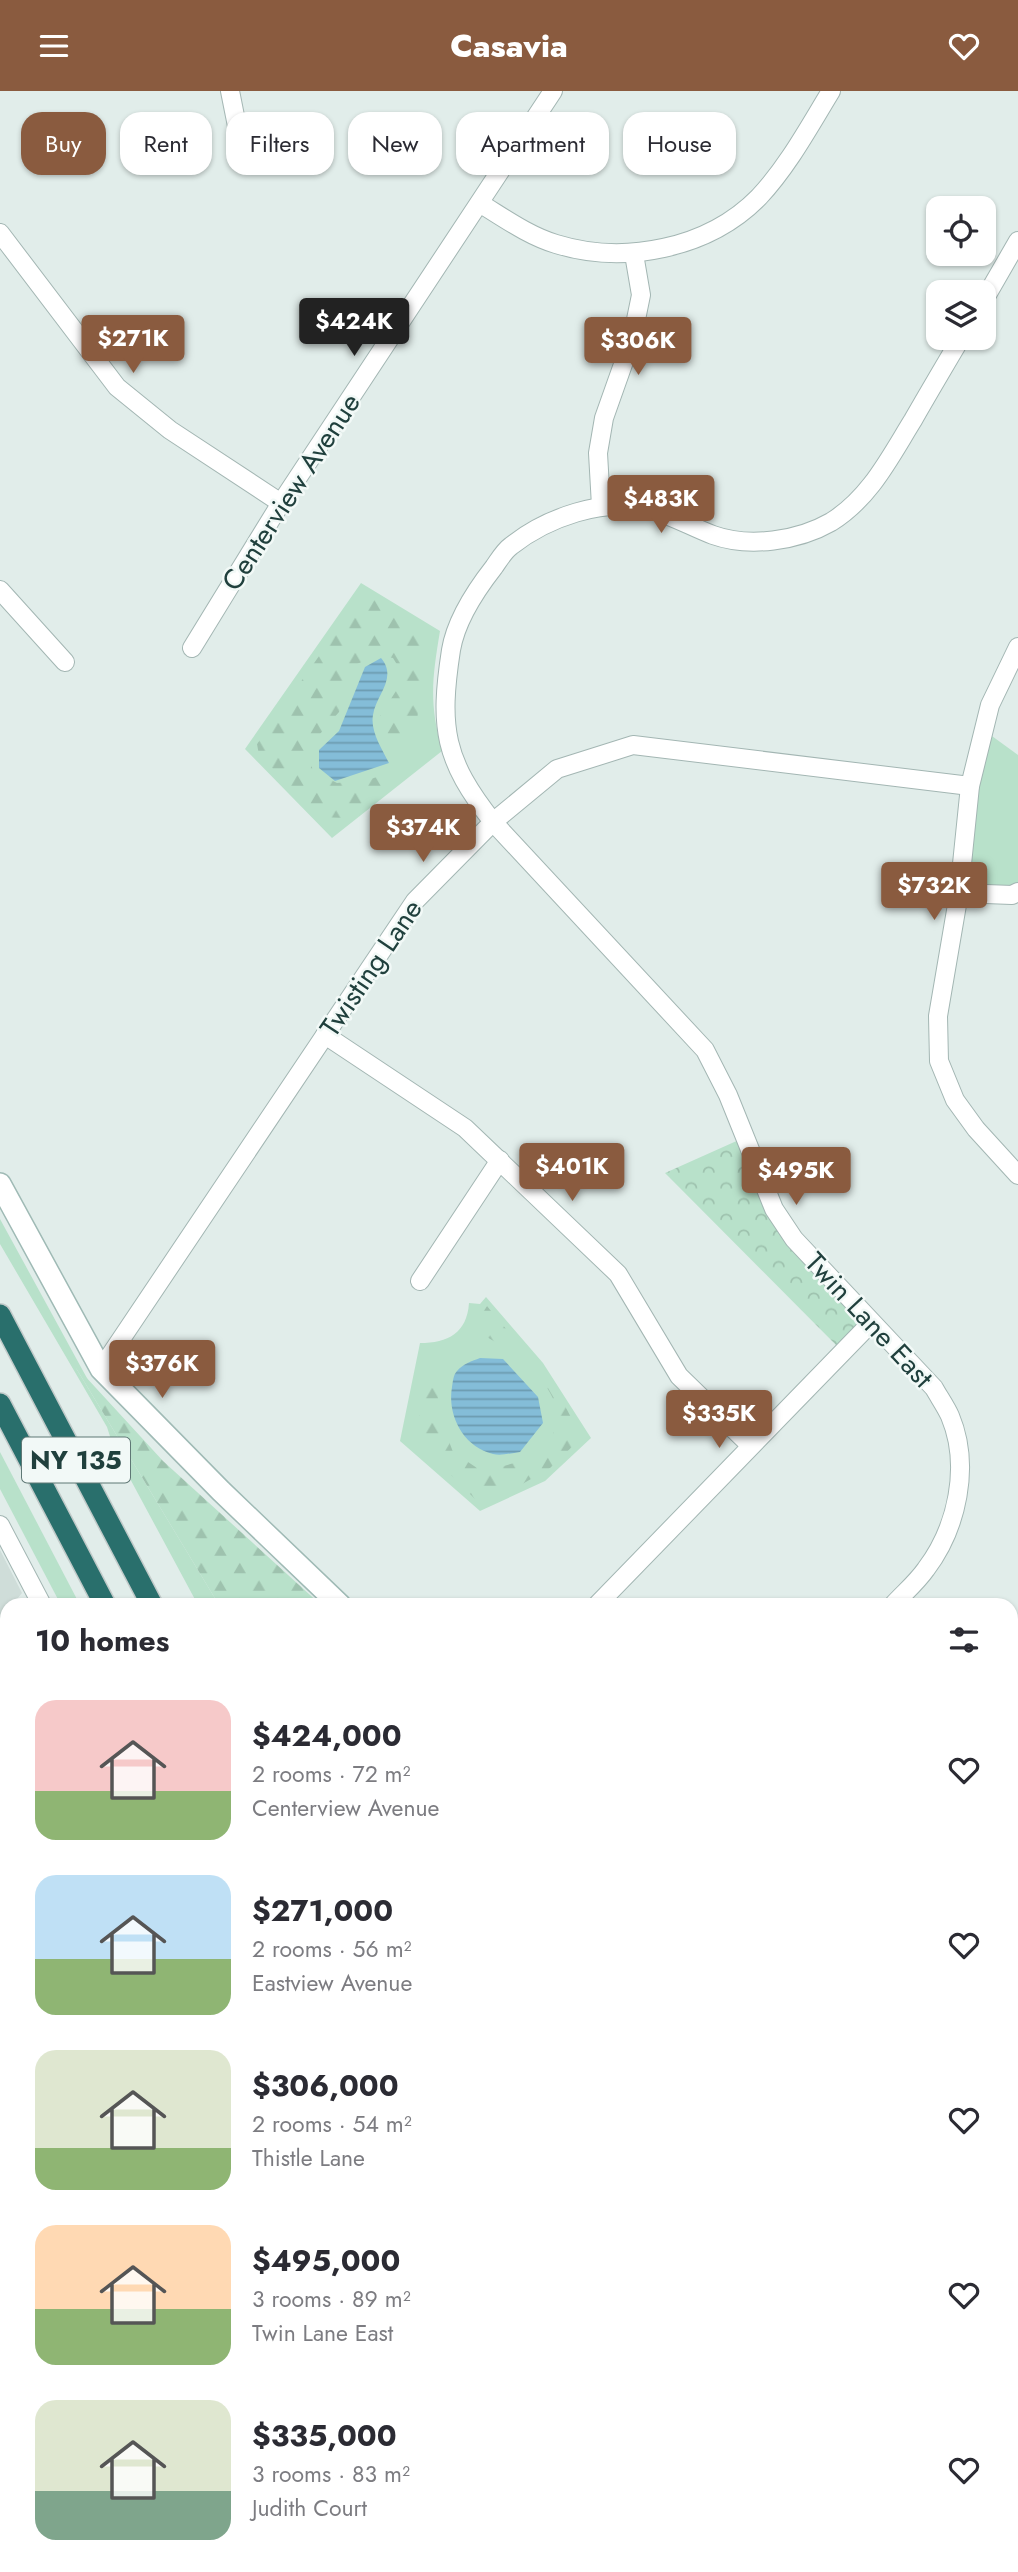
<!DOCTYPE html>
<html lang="en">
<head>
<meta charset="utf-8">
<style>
  :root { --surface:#fff; --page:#f7f7f7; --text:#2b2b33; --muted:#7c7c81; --accent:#8a5b3f }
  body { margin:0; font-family:Jost,sans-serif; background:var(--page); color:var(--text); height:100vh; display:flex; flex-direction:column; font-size:26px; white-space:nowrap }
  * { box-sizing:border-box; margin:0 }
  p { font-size:23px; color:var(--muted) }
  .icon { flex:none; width:38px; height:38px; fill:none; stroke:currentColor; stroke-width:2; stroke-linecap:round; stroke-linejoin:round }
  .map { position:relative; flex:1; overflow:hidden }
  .side { position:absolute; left:0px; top:1507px; width:1018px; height:975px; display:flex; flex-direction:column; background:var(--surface); border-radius:21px 21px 0 0; box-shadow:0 2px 5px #0004 }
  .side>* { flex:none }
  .hud { position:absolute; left:21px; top:21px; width:976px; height:63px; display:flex; gap:14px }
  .buttons { position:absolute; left:926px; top:105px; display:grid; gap:14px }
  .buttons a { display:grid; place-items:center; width:70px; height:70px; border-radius:14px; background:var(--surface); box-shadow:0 2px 5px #0004; font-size:35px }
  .price { position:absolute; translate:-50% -60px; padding:0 16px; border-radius:7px; background:var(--accent); color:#fff; font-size:23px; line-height:46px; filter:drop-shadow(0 2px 4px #0008) }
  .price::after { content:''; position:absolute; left:50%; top:42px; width:21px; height:16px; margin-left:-10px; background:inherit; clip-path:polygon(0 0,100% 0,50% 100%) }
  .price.selected { background:#222; color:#fff }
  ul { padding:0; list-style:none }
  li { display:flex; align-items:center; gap:21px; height:175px; padding:0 35px }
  li span { display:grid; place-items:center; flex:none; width:196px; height:140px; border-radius:21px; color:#555 }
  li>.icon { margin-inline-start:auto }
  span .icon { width:84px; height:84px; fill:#fffc; stroke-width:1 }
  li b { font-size:30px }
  h2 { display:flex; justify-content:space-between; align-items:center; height:84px; padding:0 35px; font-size:30px }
  .chip { padding:0 24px; border-radius:21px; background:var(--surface); box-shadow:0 2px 5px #0004; font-size:24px; line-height:63px }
  .chip.selected { background:var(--accent); color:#fff }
  header { display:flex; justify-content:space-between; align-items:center; height:91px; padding:0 35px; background:var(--accent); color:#fff; font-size:32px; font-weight:800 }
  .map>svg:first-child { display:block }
  .built { fill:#cfddd9 }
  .grass { fill:#b8e1ca }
  .forest { fill:url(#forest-firs) }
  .park { fill:url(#park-crowns) }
  .water { fill:url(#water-rules) }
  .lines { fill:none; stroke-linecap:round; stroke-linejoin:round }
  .street-casing { stroke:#a3b6b3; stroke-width:20 }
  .secondary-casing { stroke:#9fbab5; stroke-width:24 }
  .highway-casing { stroke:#c1cac9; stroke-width:24 }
  .street { stroke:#fff; stroke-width:18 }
  .secondary { stroke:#fff; stroke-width:21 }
  .highway { stroke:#296f6c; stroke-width:21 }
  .labels { text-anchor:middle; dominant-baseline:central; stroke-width:5; stroke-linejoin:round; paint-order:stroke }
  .shield { fill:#f2f9f7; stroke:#5f7875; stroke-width:2 }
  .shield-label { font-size:26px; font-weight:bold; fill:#20403d }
  .street-label { font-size:28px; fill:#20403d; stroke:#f2f9f7 }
</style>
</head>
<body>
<header><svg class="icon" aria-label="menu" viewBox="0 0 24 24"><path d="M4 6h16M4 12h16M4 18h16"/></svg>Casavia<svg class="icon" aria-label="heart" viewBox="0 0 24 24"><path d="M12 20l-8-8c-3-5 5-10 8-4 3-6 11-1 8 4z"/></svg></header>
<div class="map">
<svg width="1018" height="2481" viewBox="0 0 1018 2481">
  <defs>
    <pattern id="forest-firs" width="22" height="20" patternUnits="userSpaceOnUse" patternTransform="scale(1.75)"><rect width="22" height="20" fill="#b8e1ca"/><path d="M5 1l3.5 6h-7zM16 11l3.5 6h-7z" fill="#9ec2ae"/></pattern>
    <pattern id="park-crowns" width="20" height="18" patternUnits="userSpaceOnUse" patternTransform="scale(1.75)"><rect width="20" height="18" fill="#b8e1ca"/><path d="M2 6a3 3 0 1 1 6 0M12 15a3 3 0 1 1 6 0" fill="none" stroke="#9ec2ae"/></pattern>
    <pattern id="water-rules" width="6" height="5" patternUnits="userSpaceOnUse" patternTransform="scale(1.75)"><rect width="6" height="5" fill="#84bdd8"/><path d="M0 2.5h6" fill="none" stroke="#6c9bb0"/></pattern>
  </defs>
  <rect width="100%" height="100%" fill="#e1edea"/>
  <polygon class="built" points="0,1459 22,1502 12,1514 7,1514 7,1519 0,1527"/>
  <g class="grass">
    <path d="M361,492L440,540C432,589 429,611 442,660L332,747L245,658Z"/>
    <polygon points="985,640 1018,664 1018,799 960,801"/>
    <polygon points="0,1128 88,1289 76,1277 219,1514 198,1514 114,1358 107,1336 0,1153"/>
    <path d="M486,1206L543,1272L591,1347L545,1390L480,1420L400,1350L420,1252C448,1252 467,1242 469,1212L480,1213Z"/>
    <polygon points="0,1361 11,1382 80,1514 61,1514 0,1398"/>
    <polygon points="1018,2250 1018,2338 1012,2350 1012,2262"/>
    <polygon points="575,2474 578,2481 322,2481 318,2475"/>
    <polygon points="831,2474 966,2474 971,2481 826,2481"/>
  </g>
  <g class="forest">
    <polygon points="371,506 420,538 426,545 416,640 403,655 390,655 380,643 378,628 396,600 401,580 393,567 378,564 357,573 339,621 307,658 313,680 337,692 367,689 414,675 383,703 345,727 321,726 259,664 257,653 360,507"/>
    <path d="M487,1215C510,1244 578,1316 578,1350L550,1377L486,1414L478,1411L417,1350L418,1329L432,1275L437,1288L439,1324L453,1361L483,1381L514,1372L551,1353C553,1343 559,1325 556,1315C544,1280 509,1258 478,1241L480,1225Z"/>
    <polygon points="73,1272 163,1370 321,1514 219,1514"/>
    <polygon points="1018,1822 1018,2028 1012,2035 1012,1829"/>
    <polygon points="1018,2338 1018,2439 1012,2425 1012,2350"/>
  </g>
  <g class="park">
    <polygon points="741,1048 768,1116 865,1231 839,1257 665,1082"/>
    <polygon points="7,1519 7,2474 206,2474 209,2481 0,2481 0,1527"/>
  </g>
  <g class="water">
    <path d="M381,567C398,587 376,604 373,624C370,640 382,658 389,672L335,690L319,677V659L339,640L365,576Z"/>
    <path d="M480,1267L503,1268L538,1306L543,1332L520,1361C512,1362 501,1365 493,1363C463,1356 447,1324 452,1296C453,1291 453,1284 457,1280C463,1273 472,1270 480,1267Z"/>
  </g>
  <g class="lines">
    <defs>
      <g id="street">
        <polyline points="230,0 242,60"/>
        <path d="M481,113C504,127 529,145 556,153C624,174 708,158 759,106C788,75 809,36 831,0"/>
        <polyline points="0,142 117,296 170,339 281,412"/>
        <polyline points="984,209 1018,150"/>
        <polyline points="601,415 598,362 604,327 632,248 641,204 634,163"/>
        <polyline points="0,499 65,571"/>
        <polyline points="1018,556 990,614 970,695 959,802 938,925 939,970 955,1009 976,1038 1018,1084"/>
        <polyline points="192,557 281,412 553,0"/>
        <polyline points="959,802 1012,804 1018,801"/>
        <polyline points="325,944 465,1037 618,1183 679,1285 750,1354"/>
        <polyline points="420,1190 500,1069"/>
        <polyline points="101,1278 415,810 493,731 557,678 633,654 970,695"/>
        <polyline points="0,1434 42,1514"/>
        <polyline points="597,1514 871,1232"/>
        <path d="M893,1514C904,1502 917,1491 926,1478C957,1437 971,1375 950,1325C946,1316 939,1306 934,1297L794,1148L774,1118L728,1004L705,959L493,731C444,669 439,637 451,559C456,529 476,499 494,476C499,469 504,460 511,455C546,427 604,406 649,418C671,424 692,436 713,444C749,457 798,450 831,431C870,407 890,366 913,329C929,301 945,274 961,247"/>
        <polyline points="1012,1785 1018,1780"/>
        <polyline points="214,2474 217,2481"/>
      </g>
      <g id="secondary">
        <polyline points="0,1093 101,1278 221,1400 340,1514"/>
        <polyline points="1012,2181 1018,2188"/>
      </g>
      <g id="highway">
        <polyline points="0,1224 152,1514"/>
        <polyline points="0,1313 105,1514"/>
        <polyline points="1012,2078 1018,2071"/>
        <polyline points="1012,2211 1018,2204"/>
        <polyline points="1012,2238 1018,2227"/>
        <polyline points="1012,2467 1017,2481"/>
        <polyline points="281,2474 284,2481"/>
        <polyline points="308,2474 312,2481"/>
        <polyline points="609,2474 612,2481"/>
        <polyline points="978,2474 983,2481"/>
        <polyline points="647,2481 652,2474"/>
        <polyline points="790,2481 804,2474"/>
      </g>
    </defs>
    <use href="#street" class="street-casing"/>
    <use href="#secondary" class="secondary-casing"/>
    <use href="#highway" class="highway-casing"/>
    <use href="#street" class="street"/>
    <use href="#secondary" class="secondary"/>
    <use href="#highway" class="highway"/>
  </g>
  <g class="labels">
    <rect class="shield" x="22" y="1346.5" width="108" height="45" rx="5"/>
    <g class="shield-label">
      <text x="76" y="1369">NY 135</text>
    </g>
    <g class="street-label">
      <text transform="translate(291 401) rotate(-57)">Centerview Avenue</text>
      <text transform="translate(371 877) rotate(-56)">Twisting Lane</text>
      <text transform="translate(869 1229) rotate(47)">Twin Lane East</text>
    </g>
  </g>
</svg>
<div class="buttons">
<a><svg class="icon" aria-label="locate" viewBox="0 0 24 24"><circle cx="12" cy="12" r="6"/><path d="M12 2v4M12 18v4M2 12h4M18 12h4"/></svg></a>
<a><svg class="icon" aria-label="layers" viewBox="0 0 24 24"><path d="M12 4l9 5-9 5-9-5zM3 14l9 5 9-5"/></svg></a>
</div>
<b class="price selected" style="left:354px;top:267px">$424K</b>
<b class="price" style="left:133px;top:284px">$271K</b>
<b class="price" style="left:638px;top:286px">$306K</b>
<b class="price" style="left:661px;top:444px">$483K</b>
<b class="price" style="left:423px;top:773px">$374K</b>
<b class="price" style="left:934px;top:831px">$732K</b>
<b class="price" style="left:572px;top:1112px">$401K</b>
<b class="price" style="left:796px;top:1116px">$495K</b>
<b class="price" style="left:162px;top:1309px">$376K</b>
<b class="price" style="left:719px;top:1359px">$335K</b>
<div class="hud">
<a class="chip selected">Buy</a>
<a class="chip">Rent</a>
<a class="chip">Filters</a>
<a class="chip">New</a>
<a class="chip">Apartment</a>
<a class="chip">House</a>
</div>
<section class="side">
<h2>10 homes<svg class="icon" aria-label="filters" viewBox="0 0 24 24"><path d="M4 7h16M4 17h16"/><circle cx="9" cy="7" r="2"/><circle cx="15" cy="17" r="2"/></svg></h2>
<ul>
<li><span style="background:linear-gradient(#f6c9c9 65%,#8fb573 0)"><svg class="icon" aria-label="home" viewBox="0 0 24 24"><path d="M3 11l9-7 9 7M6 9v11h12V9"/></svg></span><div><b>$424,000</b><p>2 rooms · 72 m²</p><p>Centerview Avenue</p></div><svg class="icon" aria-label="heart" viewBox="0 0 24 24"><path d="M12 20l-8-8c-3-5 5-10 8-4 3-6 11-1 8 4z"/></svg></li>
<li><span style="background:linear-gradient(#bfe0f5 60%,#8fb573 0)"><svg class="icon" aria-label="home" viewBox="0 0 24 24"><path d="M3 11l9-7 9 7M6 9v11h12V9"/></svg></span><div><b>$271,000</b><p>2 rooms · 56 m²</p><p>Eastview Avenue</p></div><svg class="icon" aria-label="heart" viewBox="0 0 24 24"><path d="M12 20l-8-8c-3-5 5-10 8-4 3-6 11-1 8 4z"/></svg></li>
<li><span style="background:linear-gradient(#dfe7d0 70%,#8fb573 0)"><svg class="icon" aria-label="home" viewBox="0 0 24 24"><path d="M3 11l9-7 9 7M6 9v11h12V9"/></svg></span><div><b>$306,000</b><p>2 rooms · 54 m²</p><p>Thistle Lane</p></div><svg class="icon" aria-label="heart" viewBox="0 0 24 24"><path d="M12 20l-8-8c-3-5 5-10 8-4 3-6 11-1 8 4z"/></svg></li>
<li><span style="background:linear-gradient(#ffd9b3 60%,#8fb573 0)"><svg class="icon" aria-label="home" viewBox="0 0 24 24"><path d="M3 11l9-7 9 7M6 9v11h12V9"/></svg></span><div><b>$495,000</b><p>3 rooms · 89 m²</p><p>Twin Lane East</p></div><svg class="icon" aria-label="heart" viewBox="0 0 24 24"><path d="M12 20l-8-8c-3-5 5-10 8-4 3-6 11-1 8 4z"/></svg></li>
<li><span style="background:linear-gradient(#dfe7d0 65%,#7fa58c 0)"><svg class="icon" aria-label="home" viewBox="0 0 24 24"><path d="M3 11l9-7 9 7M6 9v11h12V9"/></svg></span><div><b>$335,000</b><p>3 rooms · 83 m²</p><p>Judith Court</p></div><svg class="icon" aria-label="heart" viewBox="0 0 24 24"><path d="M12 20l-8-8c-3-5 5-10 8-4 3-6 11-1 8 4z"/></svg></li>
</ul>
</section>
</div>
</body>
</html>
